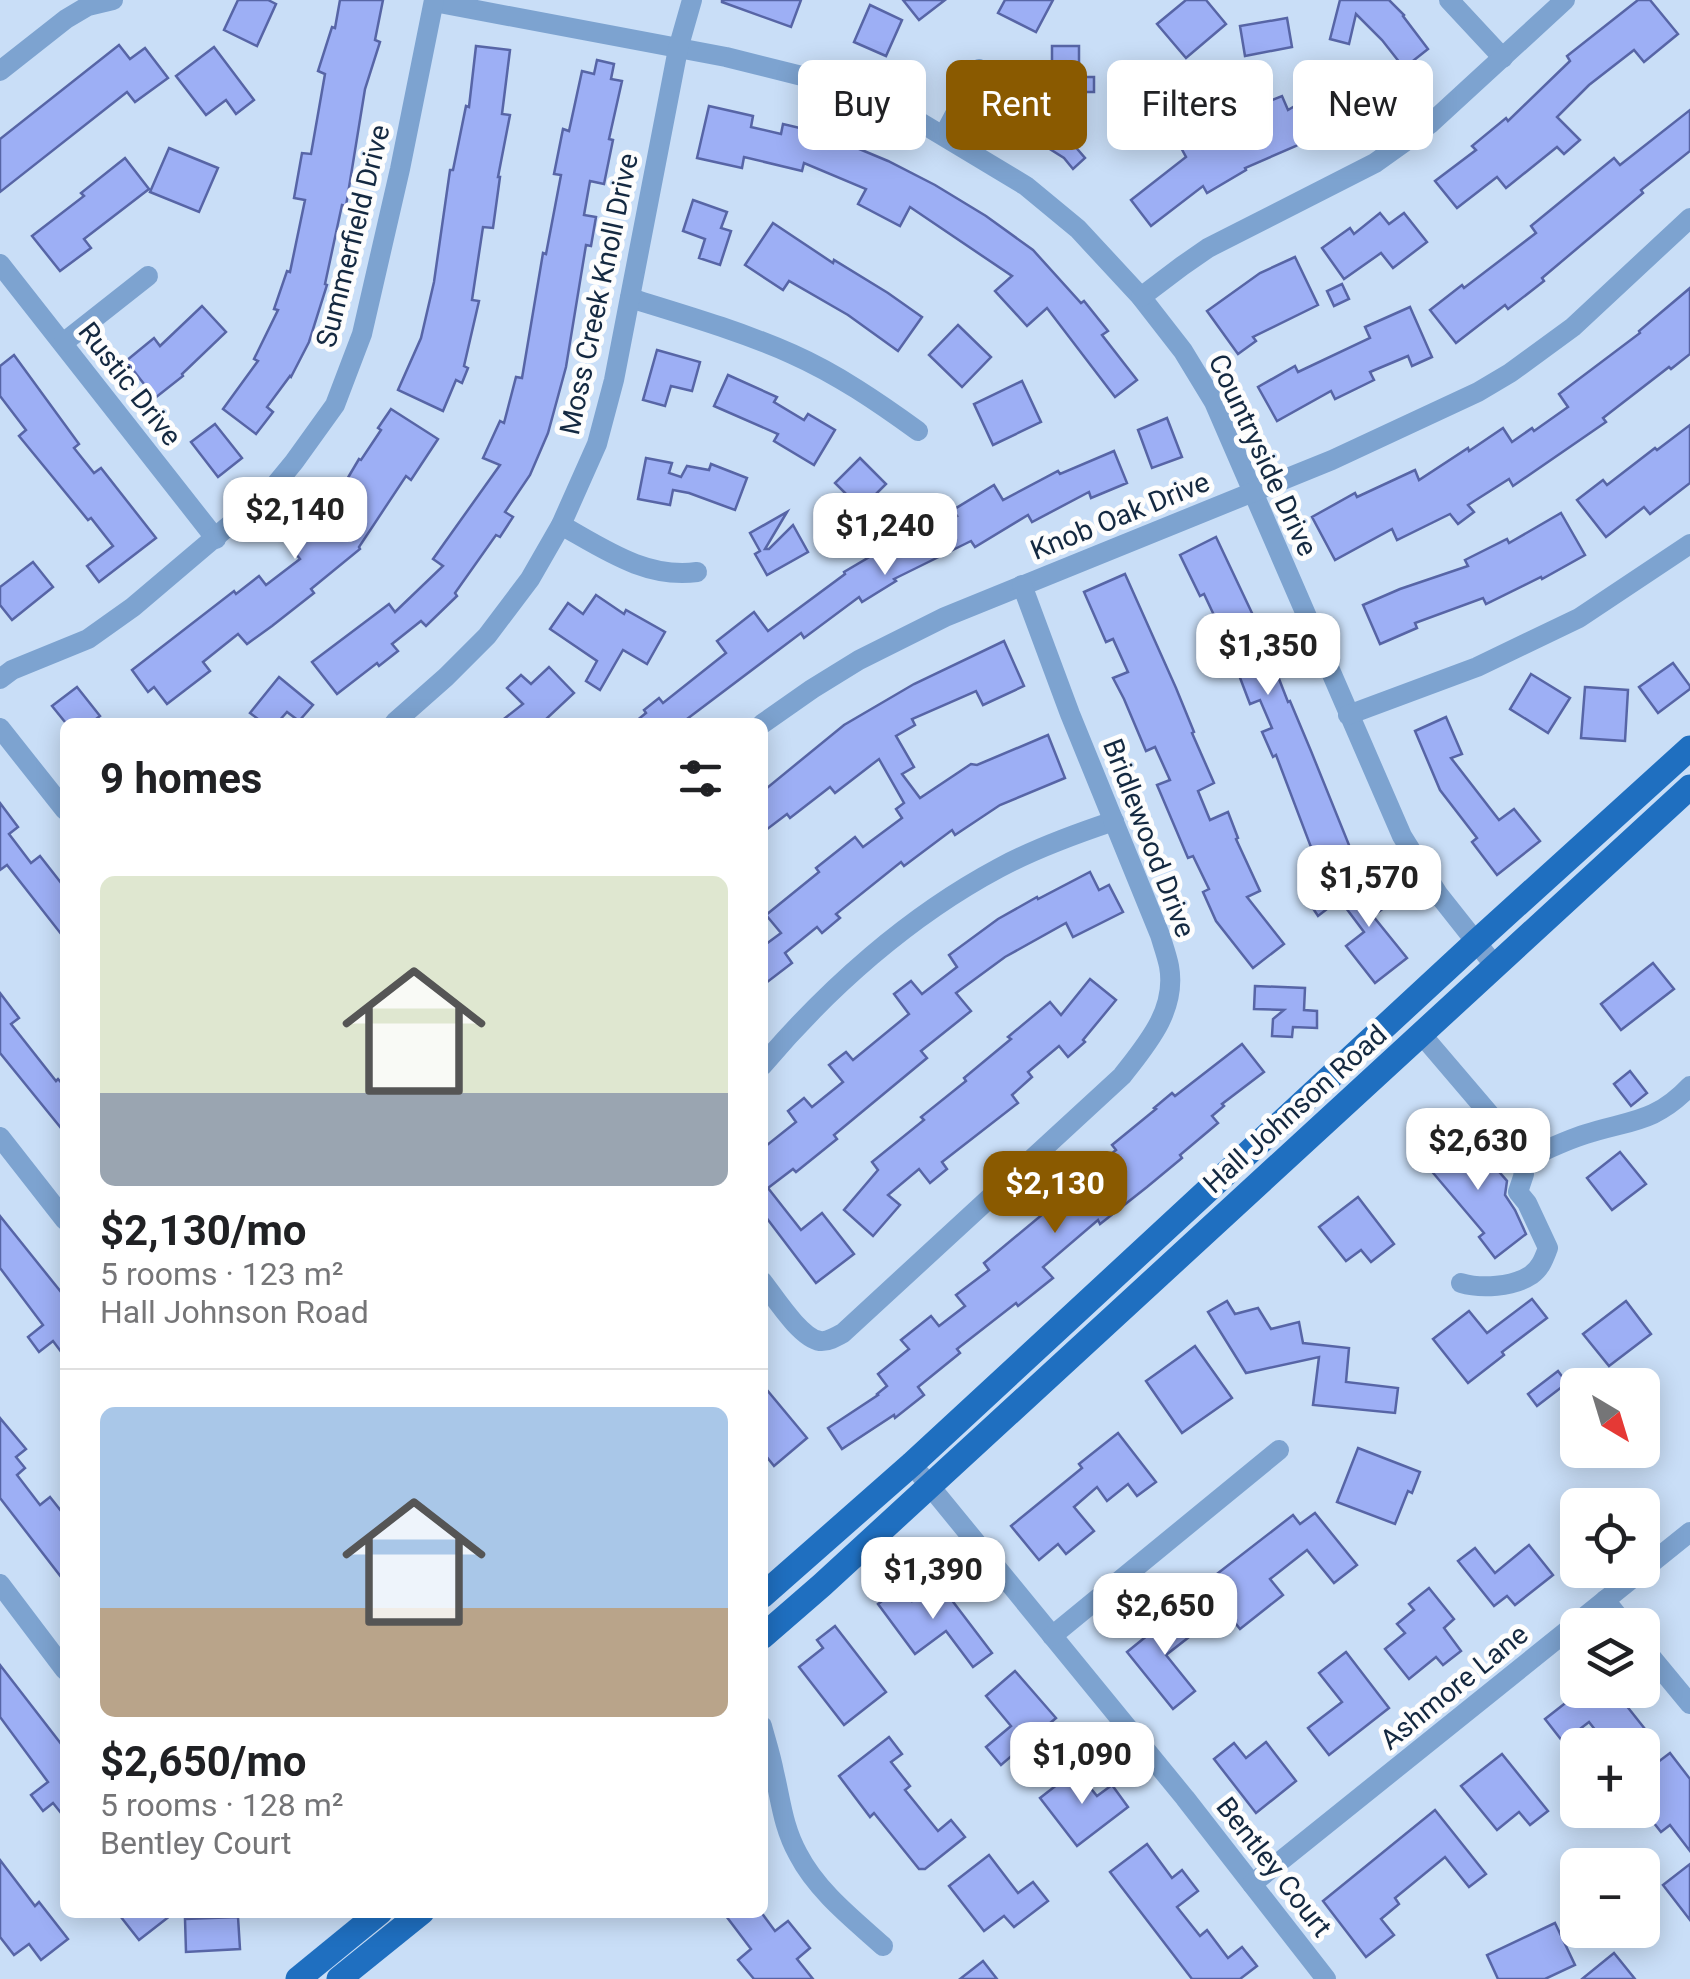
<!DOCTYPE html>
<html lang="en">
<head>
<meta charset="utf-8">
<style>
  :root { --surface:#fff; --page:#f2f2f2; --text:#202124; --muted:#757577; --line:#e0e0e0; --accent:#8a5a00 }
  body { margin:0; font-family:Roboto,sans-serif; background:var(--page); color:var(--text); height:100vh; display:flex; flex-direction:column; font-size:38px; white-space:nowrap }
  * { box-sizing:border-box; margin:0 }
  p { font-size:32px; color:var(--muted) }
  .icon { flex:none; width:55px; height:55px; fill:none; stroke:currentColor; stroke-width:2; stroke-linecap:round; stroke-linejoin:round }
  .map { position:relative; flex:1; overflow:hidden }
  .drawer { position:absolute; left:60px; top:718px; width:708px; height:1200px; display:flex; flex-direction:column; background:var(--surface); border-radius:15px; box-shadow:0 5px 25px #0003 }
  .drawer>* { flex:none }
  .hud { position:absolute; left:798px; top:60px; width:742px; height:90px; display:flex; gap:20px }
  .needle { width:65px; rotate:142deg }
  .fabs { position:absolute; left:1560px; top:1368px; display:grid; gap:20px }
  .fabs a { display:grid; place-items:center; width:100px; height:100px; border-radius:15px; background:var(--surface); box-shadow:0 5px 25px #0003; font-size:50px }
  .price { position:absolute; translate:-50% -85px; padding:0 22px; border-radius:20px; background:#fff; color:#222; font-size:32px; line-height:65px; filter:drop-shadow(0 2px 5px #0008) }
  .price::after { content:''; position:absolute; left:50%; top:60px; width:30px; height:22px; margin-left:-15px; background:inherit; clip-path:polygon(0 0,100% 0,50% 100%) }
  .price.selected { background:var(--accent); color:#fff }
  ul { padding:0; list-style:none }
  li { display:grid; align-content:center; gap:20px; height:530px; padding:0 40px }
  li+li { border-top:2px solid var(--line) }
  li span { display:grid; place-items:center; height:310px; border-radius:15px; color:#555 }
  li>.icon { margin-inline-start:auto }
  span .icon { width:180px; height:180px; fill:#fffc; stroke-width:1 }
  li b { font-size:42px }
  h2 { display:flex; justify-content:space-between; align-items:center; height:120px; padding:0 40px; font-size:42px }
  .chip { padding:0 35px; border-radius:15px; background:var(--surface); box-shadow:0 5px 25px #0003; font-size:35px; line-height:90px }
  .chip.selected { background:var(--accent); color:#fff }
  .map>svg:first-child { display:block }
  .building { fill:#9daff5; stroke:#5765a6; stroke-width:2.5 }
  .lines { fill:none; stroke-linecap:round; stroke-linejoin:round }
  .minor { stroke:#7da3d0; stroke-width:20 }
  .major { stroke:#1f6fc0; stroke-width:25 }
  .labels { text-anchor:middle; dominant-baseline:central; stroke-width:10; stroke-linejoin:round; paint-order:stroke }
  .street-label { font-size:28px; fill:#142941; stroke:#fdfdfd }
</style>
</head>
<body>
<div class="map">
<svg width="1690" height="1979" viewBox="0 0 1690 1979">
  <rect width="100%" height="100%" fill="#c9def7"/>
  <g class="building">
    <polygon points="238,0 268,0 276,4 257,46 224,30"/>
    <polygon points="340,0 383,0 375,40 380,42 365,89 346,206 342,205 325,284 327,285 309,342 291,377 290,376 267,407 273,412 256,434 223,409 258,361 254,359 278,310 274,309 287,271 290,272 305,200 294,198 302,153 311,154 325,74 318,71 332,27 335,28"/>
    <polygon points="722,0 801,0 791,27 722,2"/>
    <polygon points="903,0 945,0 919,20"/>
    <polygon points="1005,0 1053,0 1036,32 998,13"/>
    <polygon points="1186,0 1206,0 1226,24 1186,58 1157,24"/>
    <polygon points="1340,0 1389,0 1404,15 1403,16 1428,49 1404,68 1382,40 1356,14 1349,44 1330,39"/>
    <polygon points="1638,0 1650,0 1678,34 1644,62 1634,50 1589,85 1557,117 1580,140 1564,154 1557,147 1506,188 1497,177 1457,208 1435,181 1476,150 1472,146 1506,118 1508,121 1570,61 1567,56"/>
    <polygon points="870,5 902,20 886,56 854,42"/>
    <polygon points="1287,18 1292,47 1245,56 1240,26"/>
    <polygon points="119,45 130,59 145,48 168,78 135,102 127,92 0,192 0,139"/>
    <polygon points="476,46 510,50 502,114 510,115 498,177 500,177 493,228 483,227 472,300 479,301 464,366 468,368 462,383 456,380 443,411 398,390 421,338 434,282 450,170 453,170 466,106 469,107"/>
    <polygon points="1052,46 1079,46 1079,77 1094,77 1094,92 1052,92"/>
    <polygon points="214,47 254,100 236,114 226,100 206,115 176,76"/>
    <polygon points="597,60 614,64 611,79 622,81 609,139 613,140 604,184 590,181 584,215 596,217 591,246 586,245 566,367 548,433 530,475 505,512 513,517 500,537 496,535 455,593 457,596 426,626 421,621 392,644 398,651 379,666 377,663 337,694 312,662 389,604 395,612 443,566 433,559 500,465 483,458 500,421 504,423 516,377 522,378 543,253 546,254 561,175 554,174 563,129 569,131 582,71 594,74"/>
    <polygon points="1358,82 1371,98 1360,108 1296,146 1245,168 1246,170 1207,193 1203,186 1151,226 1131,200 1186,157 1179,144 1216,123 1282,96 1288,110 1327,87 1335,100"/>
    <polygon points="1046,103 1075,122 1066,136 1085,158 1073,169 1064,158 1026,134"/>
    <polygon points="709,106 753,116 751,127 781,134 783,124 821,133 888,161 935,185 986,216 1033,250 1081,303 1084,301 1108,331 1102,335 1137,380 1115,397 1047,308 1027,326 995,291 1012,276 910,207 900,226 858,204 866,189 804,163 802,171 744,157 742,168 697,158"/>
    <polygon points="1690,110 1690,151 1641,190 1643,193 1542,278 1544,281 1508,309 1505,305 1456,343 1430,310 1462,285 1464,288 1536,233 1531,226 1614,158 1620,165"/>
    <polygon points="169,148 218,168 199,212 150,192"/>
    <polygon points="125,158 149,189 84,239 91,248 60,271 32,236 84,196 81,193"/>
    <polygon points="693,200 727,212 721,228 731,231 720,265 699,258 705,239 683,231"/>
    <polygon points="1380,213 1389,224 1404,213 1427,242 1393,268 1381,253 1344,279 1322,248 1350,228 1354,234"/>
    <polygon points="773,223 833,263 834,260 888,293 922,317 898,351 848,315 789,281 783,290 745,265"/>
    <polygon points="1295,257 1318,305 1253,337 1256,341 1238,354 1207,311 1260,273"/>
    <polygon points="1342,284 1349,299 1334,306 1327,291"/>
    <polygon points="1690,288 1690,354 1671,369 1669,367 1603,418 1606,422 1513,486 1509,479 1468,505 1474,512 1458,524 1450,514 1397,540 1392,529 1335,560 1312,517 1355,493 1357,497 1415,470 1419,480 1468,448 1469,451 1503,428 1512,442 1532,428 1534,431 1568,407 1559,394 1640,333 1639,331"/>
    <polygon points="202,306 226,332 182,374 183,376 155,398 126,361 154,338 160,346"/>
    <polygon points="1410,307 1432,357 1412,366 1408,356 1370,372 1374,380 1335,399 1331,391 1277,421 1258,387 1295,366 1298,372 1370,338 1365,327"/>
    <polygon points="958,325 991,357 962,387 929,355"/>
    <polygon points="657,350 700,362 692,391 671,386 665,406 643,400"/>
    <polygon points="14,355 79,444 74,448 94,473 101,468 156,538 99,582 87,566 113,546 91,518 88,520 19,436 26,430 0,396 0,366"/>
    <polygon points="728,375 777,397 774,402 804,420 808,414 835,430 814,465 774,441 778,434 714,406"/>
    <polygon points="1022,381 1041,422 993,445 974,404"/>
    <polygon points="391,409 438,439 411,480 406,476 359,547 360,549 311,589 314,593 272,626 247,644 238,634 203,662 210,671 167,704 154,687 148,692 132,670 234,591 236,594 259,576 266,585 300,559 292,549 341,509 333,503 359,459 361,460 381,430 378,428"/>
    <polygon points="1167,418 1182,457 1152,468 1138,430"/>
    <polygon points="215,424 242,458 218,477 191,442"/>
    <polygon points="1690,425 1690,483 1650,514 1644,507 1606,537 1577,500 1603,480 1607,485 1655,448 1657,450"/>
    <polygon points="1114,451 1127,483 1091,498 1089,492 1032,522 1028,515 975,547 971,541 894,579 896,581 862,602 859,597 804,638 801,633 683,722 635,722 646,713 644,710 659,698 663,703 726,653 717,641 754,612 768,631 845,574 844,572 878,552 880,555 957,516 953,510 994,485 1003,500 1058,471 1060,474"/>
    <polygon points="646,458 672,463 669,473 681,477 687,466 709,470 711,464 747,478 735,510 689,493 673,490 670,505 638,499"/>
    <polygon points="860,458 886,484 861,509 835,483"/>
    <polygon points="787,512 765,549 769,549 793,525 808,552 767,575 755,554 760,551 750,533"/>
    <polygon points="1561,513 1585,555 1542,579 1541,577 1486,604 1483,598 1415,623 1417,628 1380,644 1363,605 1400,589 1468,566 1465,560 1507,539 1509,543"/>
    <polygon points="1216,537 1260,630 1288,702 1290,701 1311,751 1351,850 1317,863 1276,755 1273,757 1262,732 1272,728 1260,700 1250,704 1234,662 1236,662 1204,594 1200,596 1180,555"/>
    <polygon points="33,562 53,587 12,620 0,605 0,587"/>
    <polygon points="1125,574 1176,688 1194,732 1192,733 1214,783 1198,791 1210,820 1228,812 1238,838 1236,839 1260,891 1247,897 1284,944 1253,968 1216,921 1203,892 1209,889 1193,856 1188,858 1157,785 1170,780 1155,747 1146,751 1124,699 1113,678 1128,672 1113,639 1106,642 1084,592"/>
    <polygon points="596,595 624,614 626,610 665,632 647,664 623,650 600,690 586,681 597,661 550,629 568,603 583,614"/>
    <polygon points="1004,641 1024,686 983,705 976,691 912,719 915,725 896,736 914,767 902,774 920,798 971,764 977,765 1048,735 1065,778 1000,805 955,835 952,830 904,866 901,862 836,914 840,918 822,933 817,927 785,953 792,963 762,986 762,947 781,933 766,915 819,872 816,868 855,837 863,847 902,818 896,809 904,803 879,759 835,793 830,787 790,818 787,814 762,833 762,792 844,725 914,684"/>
    <polygon points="1673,663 1690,686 1690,689 1658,713 1639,687"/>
    <polygon points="549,667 574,693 543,722 500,722 523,704 507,688 521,675 531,684"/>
    <polygon points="1531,674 1570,698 1548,733 1510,709"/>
    <polygon points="279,677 313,705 299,721 287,712 278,722 262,722 250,713"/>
    <polygon points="77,687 100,716 92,722 65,722 52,706"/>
    <polygon points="1585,687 1628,690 1625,741 1581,738"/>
    <polygon points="1446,717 1462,754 1451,758 1499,820 1514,809 1540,841 1497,875 1472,842 1477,838 1440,790 1415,731"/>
    <polygon points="0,803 18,827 9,834 31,863 40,856 65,888 65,939 7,865 0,870"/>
    <polygon points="1090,872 1099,890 1109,885 1123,912 1073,937 1066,923 1005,957 956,993 971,1011 921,1051 927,1058 834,1135 837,1139 796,1172 793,1169 768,1188 801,1230 822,1213 854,1254 816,1283 762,1212 762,1149 796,1122 788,1111 804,1098 812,1107 843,1082 829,1065 846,1052 853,1060 909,1014 894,994 911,981 922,994 957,967 949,955 998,919 1037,897 1038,899"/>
    <polygon points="1359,873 1385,907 1373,916 1407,958 1375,983 1346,946 1364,932 1334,892"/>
    <polygon points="1323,885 1336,902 1318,916 1306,898"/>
    <polygon points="1653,963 1674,989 1621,1030 1601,1004"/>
    <polygon points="1090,979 1116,1000 1083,1040 1085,1042 1068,1057 1059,1046 1028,1072 1032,1077 1012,1095 1018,1103 942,1162 947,1169 930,1183 919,1169 888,1195 900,1205 873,1236 844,1210 878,1170 872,1162 924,1120 921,1117 966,1081 964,1078 1011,1039 1008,1037 1050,1002 1061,1015"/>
    <polygon points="1255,986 1305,988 1304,1010 1317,1011 1317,1028 1293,1027 1292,1037 1272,1036 1273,1019 1284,1010 1254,1009"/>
    <polygon points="0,993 19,1018 11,1024 56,1081 58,1079 65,1087 65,1133 0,1053"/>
    <polygon points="1242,1044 1264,1072 1222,1104 1224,1106 1212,1116 1218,1123 1180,1155 1182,1158 1147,1187 1100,1224 1098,1220 1043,1267 1053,1278 1018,1306 1016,1303 957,1349 960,1353 918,1387 924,1395 895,1418 894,1415 842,1449 828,1428 878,1395 877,1394 887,1386 878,1374 909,1349 901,1340 931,1316 939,1326 965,1306 956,1295 989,1270 984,1263 1073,1189 1070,1186 1116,1150 1112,1145 1156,1109 1154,1108 1172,1093 1175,1096"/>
    <polygon points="1630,1071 1647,1093 1631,1106 1614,1084"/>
    <polygon points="1453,1135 1466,1151 1475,1144 1507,1181 1505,1195 1515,1210 1526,1234 1495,1258 1479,1237 1484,1233 1423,1161"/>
    <polygon points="1620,1152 1646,1184 1612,1210 1587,1178"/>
    <polygon points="1358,1197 1394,1244 1371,1262 1361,1250 1346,1261 1319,1227"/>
    <polygon points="0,1216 65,1297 65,1357 53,1341 39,1352 28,1337 43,1325 0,1268"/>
    <polygon points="1532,1299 1547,1318 1502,1352 1504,1355 1468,1383 1433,1339 1469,1311 1487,1333"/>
    <polygon points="1227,1301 1235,1314 1258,1308 1271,1329 1299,1322 1303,1343 1349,1348 1346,1382 1398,1388 1395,1413 1313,1405 1319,1357 1246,1373 1208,1312"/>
    <polygon points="1626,1301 1651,1334 1609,1366 1583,1334"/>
    <polygon points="1195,1346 1232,1398 1182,1433 1146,1381"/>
    <polygon points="1558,1371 1567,1383 1537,1406 1528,1394"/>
    <polygon points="762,1384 807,1438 774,1466 762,1451"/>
    <polygon points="0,1418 26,1449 16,1457 25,1468 17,1475 40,1505 50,1497 65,1516 65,1582 0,1498"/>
    <polygon points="1118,1433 1156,1482 1137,1496 1128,1484 1107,1501 1097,1487 1074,1507 1094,1531 1066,1554 1058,1544 1039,1560 1011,1526 1082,1468 1079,1464"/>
    <polygon points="1358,1448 1420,1472 1412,1493 1408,1491 1395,1524 1337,1502"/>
    <polygon points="1315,1513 1357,1565 1334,1583 1307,1550 1270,1579 1283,1595 1240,1629 1204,1584 1293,1515 1300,1524"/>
    <polygon points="1529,1545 1553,1575 1515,1605 1507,1596 1494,1606 1458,1561 1475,1548 1495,1573"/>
    <polygon points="938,1582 992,1653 973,1667 946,1631 915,1654 878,1604 901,1587 912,1601"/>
    <polygon points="1429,1588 1454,1619 1444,1628 1461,1651 1443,1665 1436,1657 1409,1679 1385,1649 1405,1633 1397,1624 1414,1610 1409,1604"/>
    <polygon points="1180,1609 1198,1630 1166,1655 1195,1691 1173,1709 1127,1652"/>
    <polygon points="835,1626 886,1692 844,1725 799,1667 823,1648 817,1640"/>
    <polygon points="1346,1652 1389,1708 1329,1755 1308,1728 1342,1702 1319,1673"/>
    <polygon points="0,1665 65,1749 65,1818 53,1803 43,1811 31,1795 48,1782 0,1717"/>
    <polygon points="1015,1671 1056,1718 1001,1765 986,1747 1011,1726 986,1696"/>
    <polygon points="1582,1690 1614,1690 1645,1729 1625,1745 1607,1745 1589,1722 1563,1742 1545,1719"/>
    <polygon points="889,1737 902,1754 891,1762 910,1786 905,1790 938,1831 951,1820 965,1837 925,1869 919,1869 874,1813 870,1817 839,1776"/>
    <polygon points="1266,1742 1296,1781 1256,1813 1214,1759 1234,1743 1246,1758"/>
    <polygon points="1670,1753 1690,1779 1690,1851 1670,1825 1661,1832 1642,1808 1642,1774"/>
    <polygon points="1502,1754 1548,1811 1530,1825 1519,1812 1497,1830 1461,1786"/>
    <polygon points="1076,1770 1097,1796 1112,1785 1128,1807 1077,1846 1040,1798"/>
    <polygon points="1435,1810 1486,1874 1469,1887 1445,1857 1395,1898 1399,1904 1381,1919 1394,1935 1366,1957 1323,1901"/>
    <polygon points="1147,1844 1172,1878 1182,1870 1198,1891 1177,1907 1200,1936 1207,1930 1228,1958 1242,1947 1257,1966 1240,1979 1192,1979 1110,1872"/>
    <polygon points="989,1855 1018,1893 1033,1882 1048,1901 1014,1927 1004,1916 984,1931 949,1886"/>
    <polygon points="0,1860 35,1906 39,1902 68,1939 41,1960 29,1944 14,1955 0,1937"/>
    <polygon points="1690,1864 1690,1920 1663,1885"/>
    <polygon points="117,1912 175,1912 139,1940"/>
    <polygon points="723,1912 761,1912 775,1931 788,1921 810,1948 797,1959 813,1979 754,1979 738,1960 751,1949"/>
    <polygon points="238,1917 240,1949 186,1952 185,1919"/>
    <polygon points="1555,1923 1575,1965 1545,1979 1498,1979 1487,1955"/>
    <polygon points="1614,1953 1635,1979 1582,1979"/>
    <polygon points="983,1961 997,1979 960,1979"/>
  </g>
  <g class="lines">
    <g class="minor">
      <polyline points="1449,0 1503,58"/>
      <polyline points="434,2 726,57 834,84 918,121 1026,186 1078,229 1141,297 1183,351 1214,402 1402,836 1438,894 1495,966"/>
      <polyline points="0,71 66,19 88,6 113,0"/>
      <polyline points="944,135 979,69"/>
      <polyline points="0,264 216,539"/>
      <polyline points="1141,297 1182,266 1208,248 1375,163 1431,123 1565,0"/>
      <path d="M630,298C685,315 740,331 792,354C837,374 878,402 918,431"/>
      <polyline points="63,343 148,276"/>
      <path d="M561,525C604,549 646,579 697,572"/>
      <polyline points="0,679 12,670 88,639 133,607 271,490 294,462 335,405 362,334 400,169 434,0"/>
      <polyline points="1348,715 1477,667 1579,618 1690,544"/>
      <polyline points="395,722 446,677 487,636 530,579 561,525 597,444 614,380 678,49 692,0"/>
      <polyline points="762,724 812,689 859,660 945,617 1332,460 1478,392 1510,373 1573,327 1690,218"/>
      <polyline points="0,728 65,810"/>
      <path d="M1422,1035L1515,1144L1524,1174L1518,1192L1527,1203L1548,1248C1544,1258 1541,1268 1531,1275C1513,1287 1481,1289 1461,1283"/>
      <path d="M762,1066C828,988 909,916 999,868C1036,848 1075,834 1114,821"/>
      <polyline points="0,1137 65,1220"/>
      <path d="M1520,1162C1542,1152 1563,1141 1586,1134C1630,1120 1655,1123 1690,1086"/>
      <path d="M762,1281C774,1296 800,1338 820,1341C827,1342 836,1337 843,1333L1122,1076C1147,1044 1177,1010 1169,966C1167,956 1163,945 1160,935L1070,714L1022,585"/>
      <polyline points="920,1474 1185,1798 1326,1979"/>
      <polyline points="0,1584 65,1670"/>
      <polyline points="1605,1600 1625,1625"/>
      <polyline points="1052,1636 1279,1450"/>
      <polyline points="1642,1646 1690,1704"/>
      <path d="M762,1726C766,1741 771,1756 774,1772C781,1801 783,1827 798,1854C817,1891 853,1919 883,1946"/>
      <polyline points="1252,1884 1690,1532"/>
    </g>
    <g class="major">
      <polyline points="762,1596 912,1464 1475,943 1690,748"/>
      <polyline points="762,1637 822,1585 1690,787"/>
      <polyline points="298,1979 380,1912"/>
      <polyline points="339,1979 422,1912"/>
    </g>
  </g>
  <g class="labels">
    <g class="street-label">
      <text transform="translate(353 236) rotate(-76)">Summerfield Drive</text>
      <text transform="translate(599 294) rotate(-78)">Moss Creek Knoll Drive</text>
      <text transform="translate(130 384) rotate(52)">Rustic Drive</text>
      <text transform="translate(1263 455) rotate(65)">Countryside Drive</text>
      <text transform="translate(1120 516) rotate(-22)">Knob Oak Drive</text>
      <text transform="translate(1149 838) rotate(69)">Bridlewood Drive</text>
      <text transform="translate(1295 1109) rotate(-42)">Hall Johnson Road</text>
      <text transform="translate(1454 1687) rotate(-39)">Ashmore Lane</text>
      <text transform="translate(1274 1867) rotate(52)">Bentley Court</text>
    </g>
  </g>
</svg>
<div class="fabs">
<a><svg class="needle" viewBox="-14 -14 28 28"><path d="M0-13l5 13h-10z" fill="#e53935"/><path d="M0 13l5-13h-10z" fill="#757577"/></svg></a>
<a><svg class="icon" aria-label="locate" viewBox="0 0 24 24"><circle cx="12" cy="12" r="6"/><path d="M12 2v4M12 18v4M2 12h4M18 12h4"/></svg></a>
<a><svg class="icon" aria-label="layers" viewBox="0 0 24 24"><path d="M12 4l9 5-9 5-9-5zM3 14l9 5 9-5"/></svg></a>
<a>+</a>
<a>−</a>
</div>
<b class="price" style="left:295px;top:562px">$2,140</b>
<b class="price" style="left:885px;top:578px">$1,240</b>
<b class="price" style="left:1268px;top:698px">$1,350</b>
<b class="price" style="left:1369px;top:930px">$1,570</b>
<b class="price" style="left:1478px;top:1193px">$2,630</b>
<b class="price selected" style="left:1055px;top:1236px">$2,130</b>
<b class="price" style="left:933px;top:1622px">$1,390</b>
<b class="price" style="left:1165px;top:1658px">$2,650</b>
<b class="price" style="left:1082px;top:1807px">$1,090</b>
<div class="hud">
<a class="chip">Buy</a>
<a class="chip selected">Rent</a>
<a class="chip">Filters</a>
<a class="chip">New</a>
</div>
<section class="drawer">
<h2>9 homes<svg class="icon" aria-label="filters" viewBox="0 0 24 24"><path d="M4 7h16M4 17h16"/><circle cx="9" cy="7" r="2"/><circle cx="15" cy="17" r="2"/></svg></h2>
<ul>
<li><span style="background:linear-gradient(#dfe7d0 70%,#9aa5b1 0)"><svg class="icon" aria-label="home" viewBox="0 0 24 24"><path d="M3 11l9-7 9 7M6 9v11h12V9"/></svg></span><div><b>$2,130/mo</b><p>5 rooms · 123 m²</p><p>Hall Johnson Road</p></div></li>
<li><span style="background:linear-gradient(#a9c7e8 65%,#b9a48a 0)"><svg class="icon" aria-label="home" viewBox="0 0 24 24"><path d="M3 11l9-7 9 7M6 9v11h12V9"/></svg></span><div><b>$2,650/mo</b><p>5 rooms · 128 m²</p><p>Bentley Court</p></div></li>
</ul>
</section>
</div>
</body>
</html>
